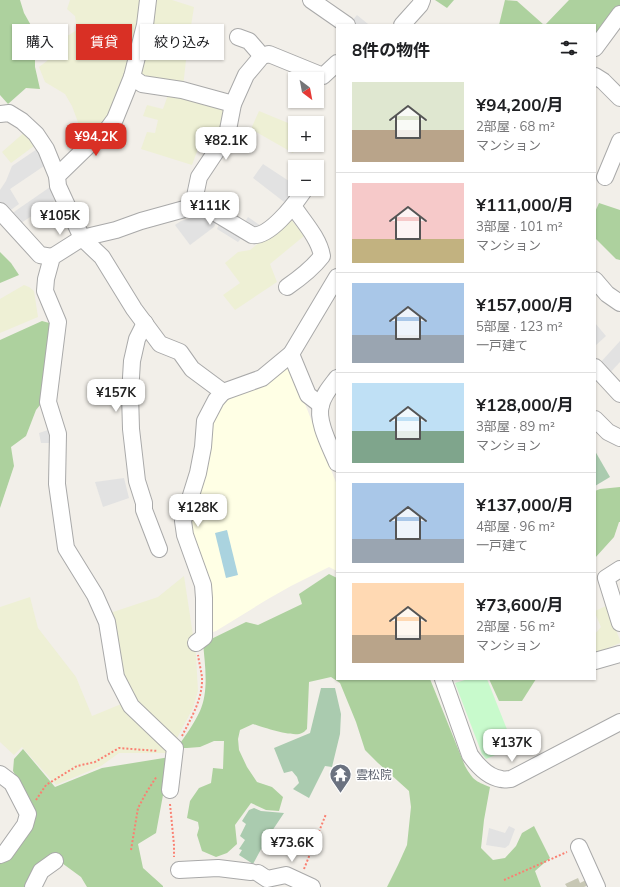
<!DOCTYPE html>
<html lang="ja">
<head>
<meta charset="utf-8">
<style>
  :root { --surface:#fff; --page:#f2f2f2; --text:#202124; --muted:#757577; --line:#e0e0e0; --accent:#d93025 }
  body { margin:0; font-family:Mulish,"Noto Sans JP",sans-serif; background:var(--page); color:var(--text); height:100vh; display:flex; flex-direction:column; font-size:15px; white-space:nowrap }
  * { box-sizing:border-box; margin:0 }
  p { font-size:13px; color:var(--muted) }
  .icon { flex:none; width:22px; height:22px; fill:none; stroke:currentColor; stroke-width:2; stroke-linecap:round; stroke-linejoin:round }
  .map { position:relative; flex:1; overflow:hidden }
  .sheet { position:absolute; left:336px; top:24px; width:260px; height:656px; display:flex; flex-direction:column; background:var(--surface); border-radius:0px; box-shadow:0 1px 3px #0004 }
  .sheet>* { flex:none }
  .top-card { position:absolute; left:12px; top:24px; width:264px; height:36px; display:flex; gap:8px }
  .needle { width:26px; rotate:148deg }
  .buttons { position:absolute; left:288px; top:72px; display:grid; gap:8px }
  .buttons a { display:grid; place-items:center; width:36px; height:36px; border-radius:0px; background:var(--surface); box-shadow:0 1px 3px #0004; font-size:20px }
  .price { position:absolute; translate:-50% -34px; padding:0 9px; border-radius:8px; background:#fff; color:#222; font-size:13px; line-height:26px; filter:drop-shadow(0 1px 2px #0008) }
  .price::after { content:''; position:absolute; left:50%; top:24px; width:12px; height:9px; margin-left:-6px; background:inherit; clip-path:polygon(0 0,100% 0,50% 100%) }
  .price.active { background:var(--accent); color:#fff }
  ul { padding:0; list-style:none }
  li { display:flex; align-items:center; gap:12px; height:100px; padding:0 16px }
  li+li { border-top:1px solid var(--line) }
  li span { display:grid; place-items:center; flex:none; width:112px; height:80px; border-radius:0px; color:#555 }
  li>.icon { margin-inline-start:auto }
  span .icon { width:48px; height:48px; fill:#fffc; stroke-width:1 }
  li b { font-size:17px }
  h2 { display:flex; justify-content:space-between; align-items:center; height:48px; padding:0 16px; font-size:17px }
  .pill { padding:0 14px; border-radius:0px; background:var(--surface); box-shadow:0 1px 3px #0004; font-size:14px; line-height:36px }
  .pill.active { background:var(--accent); color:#fff }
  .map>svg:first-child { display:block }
  .education { fill:#ffffe5 }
  .construction { fill:#c7c7b4 }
  .farmland { fill:#eef0d5 }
  .forest { fill:#add19e }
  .cemetery { fill:#aacbaf }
  .park { fill:#c8facc }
  .parking { fill:#e2e2e2 }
  .water { fill:#aad3df }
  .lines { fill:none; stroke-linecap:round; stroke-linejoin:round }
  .minor-casing { stroke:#a9a9a9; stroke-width:18 }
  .path { stroke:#fa8072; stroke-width:2; stroke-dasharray:2 2; stroke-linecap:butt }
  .minor { stroke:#fff; stroke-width:16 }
  .labels { text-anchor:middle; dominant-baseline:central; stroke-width:3; stroke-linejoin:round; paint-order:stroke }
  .worship-label { font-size:12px; fill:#5b616d; stroke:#fff; text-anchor:start }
</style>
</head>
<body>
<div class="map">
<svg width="620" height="887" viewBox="0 0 620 887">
  <rect width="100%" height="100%" fill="#f2efe9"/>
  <polygon class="education" points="285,366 290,367 292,371 337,485 337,571 329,567 291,586 268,599 216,631 207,634 191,526 206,455 210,423 224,398"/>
  <polygon class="construction" points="578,878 580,883 588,879 589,885 584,887 567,887 565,884"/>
  <g class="farmland">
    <polygon points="70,0 144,0 113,118 86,144 72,106 65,94 45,82 39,67 47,61 59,41 77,30 75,16 67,9"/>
    <polygon points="150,0 172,0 194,7 187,51 183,87 139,79"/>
    <polygon points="169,92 225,106 221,129 210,148 199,146 192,165 141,149 147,132 155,133 158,120 143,116 147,105 163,109"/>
    <polygon points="259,111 293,125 295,131 295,145 299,145 293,153 251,129"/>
    <polygon points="26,131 38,143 11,163 2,152"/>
    <polygon points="290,218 304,236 270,264 277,282 235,310 223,295 240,283 225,263 238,252 250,250"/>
    <polygon points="24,285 29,287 34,291 38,317 0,333 0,299"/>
    <polygon points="184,576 196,655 198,691 193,708 169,753 119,753 101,766 56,785 22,747 14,755 0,742 0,607 30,597 38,628 76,677 92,716 131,700 120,674 110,613 158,597"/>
    <polygon points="606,606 620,640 620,643 596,653 595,651 595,634 601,627 595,613 595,611"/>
  </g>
  <g class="forest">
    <polygon points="0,0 20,0 24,13 33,29 35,55 35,67 40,89 26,88 8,104 0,95"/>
    <polygon points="435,0 454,0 447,8"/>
    <polygon points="505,0 517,1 544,25 499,25"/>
    <polygon points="569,0 620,0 620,7 595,42 595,25 545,25"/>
    <polygon points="599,203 620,210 620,260 616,259 595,238 595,212"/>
    <polygon points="0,252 11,263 19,275 0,283"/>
    <polygon points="42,321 53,324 44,400 36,410 26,436 11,447 14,466 0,508 0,340"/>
    <polygon points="620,487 620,522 619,522 614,537 595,558 595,491 600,489"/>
    <path d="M329,574L337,578V679H430L465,766C473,780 475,781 490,787L484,820L481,848L493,860L505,858L516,846L522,833L534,826L550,858L535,871L541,887H387L398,865L407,845L411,807L409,791L378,763L365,750L356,722L340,683L331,677L309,682L307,729C305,731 304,732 302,733C294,738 262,727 253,724L240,730L238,739L239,750L247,767L257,782L272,787L283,797L279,811L266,810L251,803L235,825L237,844L227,853L216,857L202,851L197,835L199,828L198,822L187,818L190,801L199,788L211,783L213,768L223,769L224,741H214L200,747L187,748H177C185,736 194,724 200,711C209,691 205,665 203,643L246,622L258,625L302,604L299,594Z"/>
    <polygon points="489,679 536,679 522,701 499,701"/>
    <polygon points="23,749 55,787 102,768 170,757 156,833 138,844 143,868 163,886 163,887 87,887 81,877 51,855 33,871 25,887 0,887 0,861 15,853 35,816 20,783 13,771 14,759"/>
  </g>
  <g class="cemetery">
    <polygon points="595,451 610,477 595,486"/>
    <polygon points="321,688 335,688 341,714 340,734 332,767 325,766 309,798 293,789 299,783 297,777 292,771 284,773 274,748 310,733"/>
    <polygon points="254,808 261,811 284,813 266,840 253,864 239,855 242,850 239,849 245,840 240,836 246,824 242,821 249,810"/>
  </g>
  <polygon class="park" points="468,679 487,679 514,747 486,759 482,754 455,683"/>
  <g class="parking">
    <polygon points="357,15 368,24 367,25 357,25 352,21"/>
    <polygon points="40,147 47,164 10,189 19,204 8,212 0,204 0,190 6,181 12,166"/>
    <polygon points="263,164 295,185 295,189 301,189 288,205 253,178"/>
    <polygon points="53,185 59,198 18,225 11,214"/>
    <polygon points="210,213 218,219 214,227 190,245 175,225 181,221 193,217 203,217"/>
    <polygon points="248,217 261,226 256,233 243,225"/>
    <polygon points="221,220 244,235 238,242 217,229"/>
    <polygon points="595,323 606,336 595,346"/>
    <polygon points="620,341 620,362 608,375 599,364"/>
    <polygon points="48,430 51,443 41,443 39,433"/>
    <polygon points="124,478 129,498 103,507 95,482"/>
    <polygon points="509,826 515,829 509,845 505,848 486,845 489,828 505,833"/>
  </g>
  <polygon class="water" points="227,530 238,575 226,578 215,533"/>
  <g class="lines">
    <defs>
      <g id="minor">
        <polyline points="148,0 145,25 132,77 142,84 182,90 233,104"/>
        <polyline points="311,0 347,25"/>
        <polyline points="402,25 420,5 422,0"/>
        <polyline points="238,37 249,41 262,56"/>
        <polyline points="595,48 620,14"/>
        <polyline points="595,76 603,81 620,98"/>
        <polyline points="132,77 115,119 107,130 90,144 57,176 58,186 82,238 102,257 134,309 160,344 180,352 192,369 223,392 262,378 291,354 337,277"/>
        <polyline points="0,114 9,113 22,121 36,134 46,149 57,176"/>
        <polyline points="605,177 620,141"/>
        <polyline points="188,208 195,196 199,177 227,135 233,104 246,75 262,56 269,54 323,76 337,63"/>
        <polyline points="0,211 40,255 52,257"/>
        <polyline points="595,280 607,294 620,303"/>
        <path d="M287,287C300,278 312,269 322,256C319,238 303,221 293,206"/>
        <polyline points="145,323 137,339 132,361 130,394 131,429 137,481 144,503 144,510 159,549"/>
        <polyline points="291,354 308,395 321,405"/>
        <polyline points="595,367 620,394"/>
        <path d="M337,378C331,386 323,395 321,405C316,421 331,448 337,463"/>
        <polyline points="595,419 608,432 620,438"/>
        <polyline points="620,569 606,578 620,623"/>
        <polyline points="196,643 204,637 204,598 203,585 185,535 183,521 198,473 203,447 205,421 216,400 223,392"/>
        <polyline points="595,661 620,654"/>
        <path d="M443,679L470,755C477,765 488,777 501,779C504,780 508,779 511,779L620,722"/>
        <polyline points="0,774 12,783 28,814 25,825 5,853 0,855"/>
        <path d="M170,790L175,748L131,706L116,677L107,622L95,595L66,548L57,484L58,434L48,402L58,322L45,291L46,279L52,257L82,238L116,230L141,221L188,208L202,205L252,235C269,238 294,205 303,192"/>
        <polyline points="579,847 597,887"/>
        <polyline points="179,870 218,868 251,872"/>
        <polyline points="258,873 267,879 286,875 312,887"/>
        <polyline points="33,887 41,871 55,861"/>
      </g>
    </defs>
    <use href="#minor" class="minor-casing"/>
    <g class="path">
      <path d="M182,736C191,718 203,699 202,677C201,670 199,662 198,655"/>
      <polyline points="36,800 46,785 77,766 95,762 119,748 158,751"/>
      <polyline points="170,804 174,845 174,857"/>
      <polyline points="131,850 138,808 146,793 157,776"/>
      <polyline points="304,869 326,814"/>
      <polyline points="504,880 567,852"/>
    </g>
    <use href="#minor" class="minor"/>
  </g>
  <defs>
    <symbol id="temple-pin" viewBox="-11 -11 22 30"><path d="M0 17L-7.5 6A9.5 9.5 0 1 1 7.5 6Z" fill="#6b7280" stroke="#fff"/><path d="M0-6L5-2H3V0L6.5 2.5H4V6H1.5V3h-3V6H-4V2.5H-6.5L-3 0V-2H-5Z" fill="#fff"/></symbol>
  </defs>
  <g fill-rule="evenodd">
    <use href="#temple-pin" x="328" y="762" width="25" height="34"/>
  </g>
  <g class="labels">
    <g class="worship-label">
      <text x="356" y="774">雲松院</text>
    </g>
  </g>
</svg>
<div class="buttons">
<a><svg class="needle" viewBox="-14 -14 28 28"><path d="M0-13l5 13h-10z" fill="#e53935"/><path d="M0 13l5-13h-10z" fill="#757577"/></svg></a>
<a>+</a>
<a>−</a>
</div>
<b class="price active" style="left:96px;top:157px">¥94.2K</b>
<b class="price" style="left:226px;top:161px">¥82.1K</b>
<b class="price" style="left:210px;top:226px">¥111K</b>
<b class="price" style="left:60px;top:236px">¥105K</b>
<b class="price" style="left:116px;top:413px">¥157K</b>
<b class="price" style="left:198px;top:528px">¥128K</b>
<b class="price" style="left:512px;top:763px">¥137K</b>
<b class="price" style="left:292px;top:863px">¥73.6K</b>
<div class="top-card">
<a class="pill">購入</a>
<a class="pill active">賃貸</a>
<a class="pill">絞り込み</a>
</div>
<section class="sheet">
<h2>8件の物件<svg class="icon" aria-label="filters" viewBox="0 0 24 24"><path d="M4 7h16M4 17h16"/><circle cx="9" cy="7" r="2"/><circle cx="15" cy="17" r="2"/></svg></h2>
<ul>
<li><span style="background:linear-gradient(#dfe7d0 60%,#b9a48a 0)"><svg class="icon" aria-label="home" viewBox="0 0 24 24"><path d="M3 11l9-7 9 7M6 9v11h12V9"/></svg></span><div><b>¥94,200/月</b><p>2部屋 · 68 m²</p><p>マンション</p></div></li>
<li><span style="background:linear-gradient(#f6c9c9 70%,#c2b280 0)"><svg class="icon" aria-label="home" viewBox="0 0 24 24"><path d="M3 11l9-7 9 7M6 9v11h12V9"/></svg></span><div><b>¥111,000/月</b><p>3部屋 · 101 m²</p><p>マンション</p></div></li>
<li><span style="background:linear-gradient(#a9c7e8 65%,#9aa5b1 0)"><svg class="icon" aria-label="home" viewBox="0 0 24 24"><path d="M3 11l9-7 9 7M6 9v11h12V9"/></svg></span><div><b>¥157,000/月</b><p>5部屋 · 123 m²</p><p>一戸建て</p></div></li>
<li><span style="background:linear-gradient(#bfe0f5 60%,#7fa58c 0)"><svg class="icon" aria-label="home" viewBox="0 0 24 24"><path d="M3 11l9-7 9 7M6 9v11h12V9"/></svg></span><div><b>¥128,000/月</b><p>3部屋 · 89 m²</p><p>マンション</p></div></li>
<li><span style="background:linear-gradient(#a9c7e8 70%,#9aa5b1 0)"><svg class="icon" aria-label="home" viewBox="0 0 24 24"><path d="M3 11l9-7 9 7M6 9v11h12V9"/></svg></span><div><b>¥137,000/月</b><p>4部屋 · 96 m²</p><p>一戸建て</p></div></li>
<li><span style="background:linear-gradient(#ffd9b3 65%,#b9a48a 0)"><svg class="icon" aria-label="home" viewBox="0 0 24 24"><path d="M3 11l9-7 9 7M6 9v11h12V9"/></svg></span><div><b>¥73,600/月</b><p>2部屋 · 56 m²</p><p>マンション</p></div></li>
</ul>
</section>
</div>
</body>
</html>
